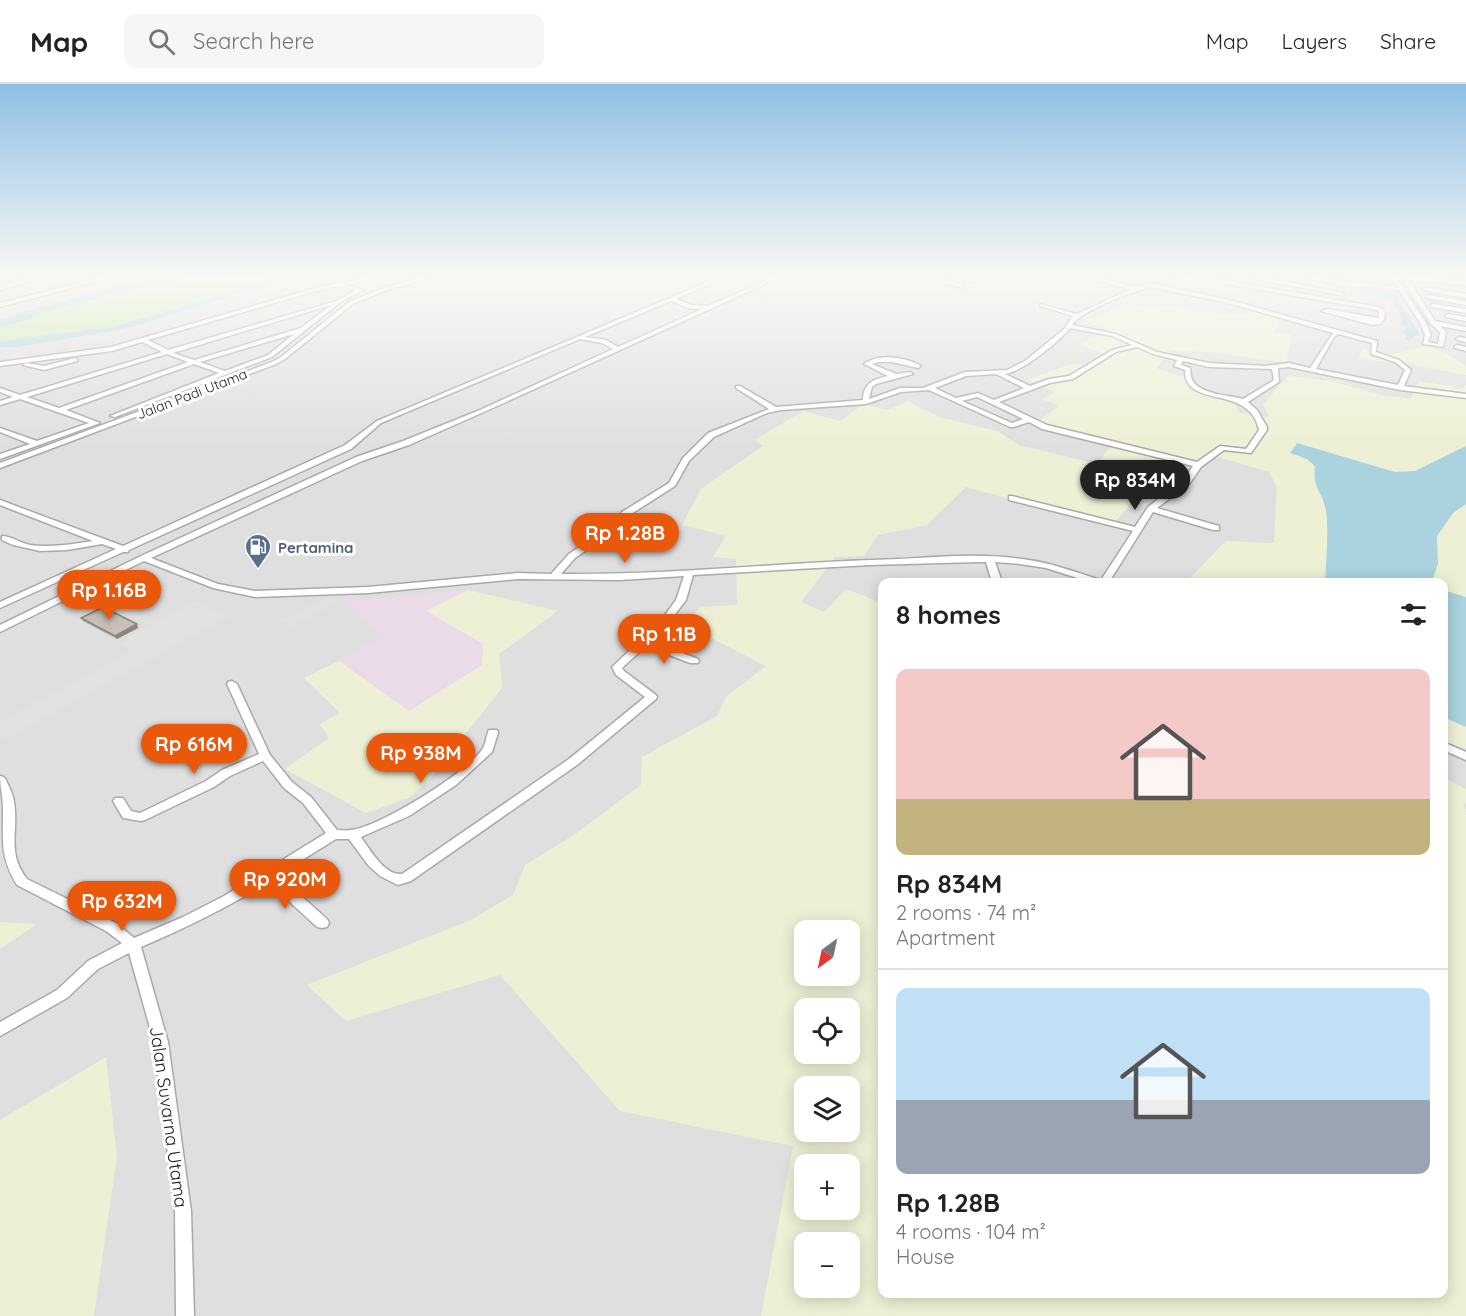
<!DOCTYPE html>
<html lang="en">
<head>
<meta charset="utf-8">
<style>
  :root { --surface:#fff; --page:#f6f6f6; --text:#222; --muted:#767676; --line:#e0e0e0; --accent:#ea580c }
  body { margin:0; font-family:Quicksand,sans-serif; background:var(--page); color:var(--text); height:100vh; display:flex; flex-direction:column; font-size:22px; white-space:nowrap }
  * { box-sizing:border-box; margin:0 }
  p { font-size:20px; color:var(--muted) }
  .icon { flex:none; width:33px; height:33px; fill:none; stroke:currentColor; stroke-width:2; stroke-linecap:round; stroke-linejoin:round }
  .map { position:relative; flex:1; overflow:hidden }
  .details { position:absolute; left:878px; top:494px; width:570px; height:720px; display:flex; flex-direction:column; background:var(--surface); border-radius:12px; box-shadow:0 3px 15px #0003 }
  .details>* { flex:none }
  .needle { width:39px; rotate:213deg }
  .buttons { position:absolute; left:794px; top:836px; display:grid; gap:12px }
  .buttons a { display:grid; place-items:center; width:66px; height:66px; border-radius:12px; background:var(--surface); box-shadow:0 3px 15px #0003; font-size:30px }
  .price { position:absolute; translate:-50% -51px; padding:0 14px; border-radius:21px; background:var(--accent); color:#fff; font-size:20px; line-height:39px; filter:drop-shadow(0 2px 3px #0008) }
  .price::after { content:''; position:absolute; left:50%; top:36px; width:18px; height:14px; margin-left:-9px; background:inherit; clip-path:polygon(0 0,100% 0,50% 100%) }
  .price.on { background:#222; color:#fff }
  ul { padding:0; list-style:none }
  li { display:grid; align-content:center; gap:12px; height:318px; padding:0 18px }
  li+li { border-top:2px solid var(--line) }
  li span { display:grid; place-items:center; height:186px; border-radius:12px; color:#555 }
  li>.icon { margin-inline-start:auto }
  span .icon { width:108px; height:108px; fill:#fffc; stroke-width:1 }
  li b { font-size:26px }
  h2 { display:flex; justify-content:space-between; align-items:center; height:72px; padding:0 18px; font-size:26px }
  header { display:flex; align-items:center; gap:36px; box-sizing:border-box; height:84px; padding:0 30px; background:var(--surface); border-bottom:2px solid var(--line) }
  header strong { font-size:28px }
  nav { display:flex; gap:33px; margin-inline-start:auto; font-size:21px }
  .search { width:420px; height:54px; background:var(--page); display:flex; align-items:center; gap:15px; box-sizing:border-box; padding:0 21px; border-radius:12px; color:var(--muted); font-size:22px }
  .map>svg:first-child { display:block }
  .residential { fill:#e0dfdf; fill-rule:evenodd }
  .industrial { fill:#ebdbe8 }
  .farmland { fill:#eef0d5; fill-rule:evenodd }
  .grass { fill:#cdebb0 }
  .parking { fill:#e2e2e2 }
  .water { fill:#aad3df }
  .lines { fill:none; stroke-linecap:round; stroke-linejoin:round }
  .minor-casing { stroke:#a9a9a9; stroke-width:3 }
  .minor { fill:#fff; fill-rule:evenodd }
  .wall { fill:#aba49e }
  .shaded-wall { fill:#8b8681 }
  .building { fill:#c7bfb8; stroke:#8b8681; stroke-width:1.5 }
  .labels { text-anchor:middle; dominant-baseline:central; stroke-width:6; stroke-linejoin:round; paint-order:stroke }
  .far-street-label { font-size:14px; fill:#222; stroke:#fff }
  .service-label { font-size:15px; font-weight:bold; fill:#4e5e75; stroke:#fff; text-anchor:start }
  .near-street-label { font-size:18px; fill:#222; stroke:#fff }
</style>
</head>
<body>
<header>
<strong>Map</strong>
<div class="search"><svg class="icon" aria-label="search" viewBox="0 0 24 24"><circle cx="10" cy="10" r="6"/><path d="M15 15l6 6"/></svg>Search here</div>
<nav><a>Map</a><a>Layers</a><a>Share</a></nav>
</header>
<div class="map">
<svg width="1466" height="1232" viewBox="0 0 1466 1232">
  <rect width="100%" height="100%" fill="#f2efe9"/>
  <path class="residential" d="M0,191H1466V1232H0ZM882,498H1443V1209H882ZM804,846H849V891H804ZM804,924H849V969H804ZM804,1002H849V1047H804ZM804,1080H849V1125H804ZM804,1158H849V1203H804Z"/>
  <polygon class="industrial" points="468,506 426,527 483,560 483,581 429,617 409,627 339,577 380,553 341,518"/>
  <g class="farmland">
    <path d="M1124,219L1152,225L1167,221L1203,228L1243,231L1253,227L1287,231L1273,248L1292,251L1286,279L1212,268L1172,267L1156,284L1196,297L1190,305L1231,314L1240,329L1269,333L1263,321L1288,292L1330,297L1381,311L1411,315L1418,297L1463,304L1466,301V665L1443,657V498H1186L1226,457L1274,459L1277,403L1269,388L1215,372L1160,388L1111,442L966,403L927,441L878,451L864,472L835,473L801,518L824,528L846,505L882,519V1209H1443V693L1466,705V718L1463,723L1466,725V1232H761L793,1062L620,1027L500,891L346,937L307,901L471,836L513,811L525,781L574,751L641,701L642,673L717,632L726,613L766,582L688,542L699,523L737,521L736,475L713,473L726,452L682,441L701,405L763,362L755,356L803,327L840,337L864,320L888,326L908,317L939,333L997,347L1019,361L1097,380L1112,360L1036,339L1059,322L1042,315L1055,308L1028,296L1071,280L1096,282L1113,273L1080,260L1106,246L1082,237L1115,226ZM804,846H849V891H804ZM804,924H849V969H804ZM804,1002H849V1047H804ZM804,1080H849V1125H804ZM804,1158H849V1203H804Z"/>
    <polygon points="1427,262 1447,270 1466,282 1466,291 1403,279 1358,275 1363,265 1394,270"/>
    <polygon points="468,506 558,527 499,570 502,604 428,697 409,714 366,729 285,685 329,654 319,640 340,629 304,594 339,577 409,627 482,581 483,560 426,527"/>
    <polygon points="0,838 37,840 0,865"/>
    <polygon points="106,973 117,1072 94,1232 0,1232 0,1036"/>
  </g>
  <polygon class="grass" points="205,191 280,191 237,207 112,243 0,257 0,243 28,236 43,229 148,201"/>
  <g class="parking">
    <polygon points="140,487 156,494 80,532 65,524"/>
    <polygon points="330,512 339,516 294,542 282,537"/>
    <polygon points="194,517 229,532 7,655 0,651 0,638 132,567 120,560 125,558 122,556"/>
  </g>
  <g class="water">
    <polygon points="174,191 205,191 148,201 43,229 28,236 0,243 0,236 15,230 118,203"/>
    <polygon points="280,191 330,191 289,195 125,245 16,263 0,263 0,257 112,243 237,207"/>
    <polygon points="1367,204 1394,208 1420,251 1414,252 1410,257 1405,255 1407,251 1403,248 1406,244 1401,240 1401,232 1392,219 1393,217 1365,209"/>
    <path d="M1297,359L1395,388L1415,387L1466,362V420L1453,429L1437,452L1438,479L1432,498H1325C1326,475 1329,449 1326,427C1323,408 1312,405 1315,382L1307,375L1290,369Z"/>
    <polygon points="1443,506 1466,513 1466,643 1443,633"/>
  </g>
  <g class="lines">
    <defs>
      <g id="minor">
        <polygon points="42,191 51,191 0,206 0,202"/>
        <polygon points="111,191 120,191 0,223 0,219"/>
        <path d="M380,191H390L347,201L363,207L342,217L272,273L115,333L110,332L219,289L194,280L66,326L100,339L0,375V370L30,360L0,348V344L37,357L89,339L20,315L0,321V317L13,313L0,308V304L20,311L162,268L142,258L112,267L0,282V278L111,263L316,204ZM340,202L355,207L336,217L168,266L148,256L319,206ZM331,221L301,244L194,276L173,269ZM294,250L268,271L225,287L200,278ZM167,270L188,278L59,324L27,313Z"/>
        <polygon points="432,191 441,191 384,207 353,220 285,275 276,280 0,384 0,379 272,278 281,273 349,218 380,205"/>
        <path d="M724,191H731L676,215L691,221L708,222L778,191H785L484,328L409,361L362,377L151,474L218,500L255,507L368,503L518,489L551,490L569,470L611,441L622,428L669,399L683,374L708,349L769,325L736,304V302H740L776,323L863,316C863,299 874,295 888,292L864,280C879,269 906,273 921,282L918,284L892,278H879L872,280L896,290L910,288L913,290L876,300L872,303L869,315L900,304H923L965,288L1007,286L1025,277L1064,245L1073,232L1040,222V220L1077,230L1131,205L1074,191H1084L1137,203L1151,199L1233,217L1377,257L1376,268L1399,276L1411,286L1404,302L1466,310V314L1400,306L1289,283L1278,284L1279,298L1248,318L1257,326L1267,343V346L1251,369L1224,366L1201,383L1190,399L1157,424L1219,442V446H1213L1153,428L1109,498H1090L1046,484L1020,480L995,478L1002,498H992L986,478H978L870,481L693,491L686,516L666,542L651,557L698,575L699,577L698,579H690L646,562L622,584L624,587L656,611L657,613L656,615L577,681L411,797L398,801L380,792L368,781L349,755H336L278,791L327,835L329,839L327,843L322,844L317,843L268,798C227,824 185,844 141,863L168,958L191,1127L194,1232H176L175,1127L154,958L129,869L98,885L67,914L0,952V938L57,906L88,877L122,859L106,847L17,801C0,773 3,758 3,725C3,714 0,703 0,692L4,693L6,696C9,703 13,710 14,718C19,747 6,768 27,795L116,839L134,854L183,833L224,812L326,749L303,719L284,704L263,677L230,692L214,703L145,736L141,737L123,734L113,717L115,714H123L131,727L140,729L206,697L222,686L259,670L227,600L228,598L232,597L237,600L270,671L292,698L311,713L337,746C342,746 347,747 351,746C378,744 470,687 483,664C486,659 486,652 489,646H497L498,649L492,668L456,701L409,732L361,753C370,766 385,792 402,790L569,675L645,613L616,591L612,583L660,538L676,516L684,492L620,496L518,495L368,509L255,513L213,504L144,477L0,548V541L141,472L356,373L403,357L480,326L613,265L602,259L580,255L381,339L351,365L129,466L128,468H123L0,524V518L116,465L102,460L67,466L40,467L13,461L2,456V452C11,452 20,459 30,461C51,464 72,460 93,457L0,421V416L123,462L345,361L377,337ZM1151,203L1232,220L1333,249L1310,284L1289,279L1265,282L1209,279L1157,268L1116,250L1072,241C1083,225 1132,208 1151,203ZM671,217L688,224L702,225L618,263L606,256L585,253ZM1070,244L1112,252L1132,261L1112,266L1069,292L1049,295L1030,302L1005,290C1022,288 1060,257 1070,244ZM1338,250L1372,259L1371,270L1395,278L1405,286L1398,301L1316,285L1334,253ZM1137,263L1153,270L1177,276L1174,282L1185,286C1184,326 1250,299 1259,346L1246,365L1220,362L1197,378L1047,341L999,318L1050,299L1073,295L1116,268ZM1183,277L1209,283L1272,285L1274,296L1243,315C1229,311 1202,311 1193,297C1190,293 1191,288 1190,284L1181,281ZM996,290L1024,304L994,316L978,309L956,314L935,304L966,292ZM929,306L1010,343H1014L1029,338L1042,345L1193,382L1184,395L1148,423L1135,443L1012,412H1009V416L1133,447L1101,496C1075,488 1049,478 1022,475C981,469 939,473 898,475C786,478 674,491 561,490L575,474L617,445L628,432L675,402L689,377L714,353L767,329L781,326L866,320L901,308ZM977,313L1023,335L1012,339L962,317Z"/>
        <polygon points="919,191 928,191 965,202 962,204"/>
        <polygon points="953,191 961,191 979,197 976,199"/>
        <polygon points="1052,191 1059,191 1056,193"/>
        <polygon points="1154,191 1189,193 1193,191 1200,191 1190,197"/>
        <polygon points="1235,191 1247,191 1344,209 1341,211"/>
        <polygon points="1289,191 1397,203 1389,191 1395,191 1403,203 1408,205 1405,207 1426,239 1431,251 1428,258 1438,260 1440,248 1430,239 1400,191 1466,197 1466,201 1409,196 1435,237 1466,243 1466,247 1440,242 1446,248 1443,263 1423,260 1425,251 1420,239 1399,206 1340,201"/>
        <polygon points="1459,191 1466,191 1466,193"/>
        <polygon points="1222,196 1379,223 1385,227 1384,236 1380,240 1372,241 1321,227 1328,225 1378,234 1379,228 1377,226 1220,199"/>
        <polygon points="1425,203 1466,210 1466,214 1423,206"/>
        <polygon points="1429,211 1466,217 1466,221 1427,214 1427,212"/>
        <polygon points="1433,220 1466,225 1466,229 1431,223 1431,221"/>
        <polygon points="1448,230 1466,233 1466,237 1446,233 1446,231"/>
        <polygon points="1459,253 1466,254 1466,258 1457,256 1456,255"/>
        <polygon points="1457,261 1466,263 1466,267 1455,264 1455,262"/>
        <polygon points="75,274 78,276 77,277 44,286 23,281 26,279 44,282"/>
        <polygon points="1443,658 1466,668 1466,676 1443,666"/>
      </g>
    </defs>
    <use href="#minor" class="minor-casing"/>
    <use href="#minor" class="minor"/>
  </g>
  <polygon class="wall" points="81,534 138,544 117,555 83,537"/>
  <polygon class="shaded-wall" points="137,540 138,544 117,555 115,552"/>
  <polygon class="building" points="103,523 137,540 115,552 81,534"/>
  <linearGradient id="sky" x2="0" y2="1"><stop stop-color="#8fc0e4"/><stop offset="0.53" stop-color="#f9f8f5"/><stop offset="1" stop-color="#f9f8f5" stop-opacity="0"/></linearGradient>
  <rect width="1466" height="363" fill="url(#sky)"/>
  <defs>
    <symbol id="fuel-pin" viewBox="-11 -11 22 30"><path d="M0 17L-7.5 6A9.5 9.5 0 1 1 7.5 6Z" fill="#5c6f8a" stroke="#fff"/><path d="M-5.5-6h7V0h2V4h1.3V-2.5L3-4.5l.8-.8L6-3V5H2.5V1h-1V6h-7ZM-4.2-4.7v3.2H.2V-4.7Z" fill="#fff"/></symbol>
  </defs>
  <g fill-rule="evenodd">
    <use href="#fuel-pin" x="243" y="448" width="30" height="40"/>
  </g>
  <g class="labels">
    <g class="far-street-label">
      <text transform="translate(192 310) rotate(-21)">Jalan Padi Utama</text>
    </g>
    <g class="service-label">
      <text x="278" y="463">Pertamina</text>
    </g>
    <g class="near-street-label">
      <text transform="translate(169 1033) rotate(82)">Jalan Suvarna Utama</text>
    </g>
  </g>
</svg>
<div class="buttons">
<a><svg class="needle" viewBox="-14 -14 28 28"><path d="M0-13l5 13h-10z" fill="#e53935"/><path d="M0 13l5-13h-10z" fill="#767676"/></svg></a>
<a><svg class="icon" aria-label="locate" viewBox="0 0 24 24"><circle cx="12" cy="12" r="6"/><path d="M12 2v4M12 18v4M2 12h4M18 12h4"/></svg></a>
<a><svg class="icon" aria-label="layers" viewBox="0 0 24 24"><path d="M12 4l9 5-9 5-9-5zM3 14l9 5 9-5"/></svg></a>
<a>+</a>
<a>−</a>
</div>
<b class="price on" style="left:1135px;top:427px">Rp 834M</b>
<b class="price" style="left:625px;top:480px">Rp 1.28B</b>
<b class="price" style="left:109px;top:537px">Rp 1.16B</b>
<b class="price" style="left:664px;top:581px">Rp 1.1B</b>
<b class="price" style="left:194px;top:691px">Rp 616M</b>
<b class="price" style="left:421px;top:700px">Rp 938M</b>
<b class="price" style="left:285px;top:826px">Rp 920M</b>
<b class="price" style="left:122px;top:848px">Rp 632M</b>
<section class="details">
<h2>8 homes<svg class="icon" aria-label="filters" viewBox="0 0 24 24"><path d="M4 7h16M4 17h16"/><circle cx="9" cy="7" r="2"/><circle cx="15" cy="17" r="2"/></svg></h2>
<ul>
<li><span style="background:linear-gradient(#f6c9c9 70%,#c2b280 0)"><svg class="icon" aria-label="home" viewBox="0 0 24 24"><path d="M3 11l9-7 9 7M6 9v11h12V9"/></svg></span><div><b>Rp 834M</b><p>2 rooms · 74 m²</p><p>Apartment</p></div></li>
<li><span style="background:linear-gradient(#bfe0f5 60%,#9aa5b1 0)"><svg class="icon" aria-label="home" viewBox="0 0 24 24"><path d="M3 11l9-7 9 7M6 9v11h12V9"/></svg></span><div><b>Rp 1.28B</b><p>4 rooms · 104 m²</p><p>House</p></div></li>
</ul>
</section>
</div>
</body>
</html>
